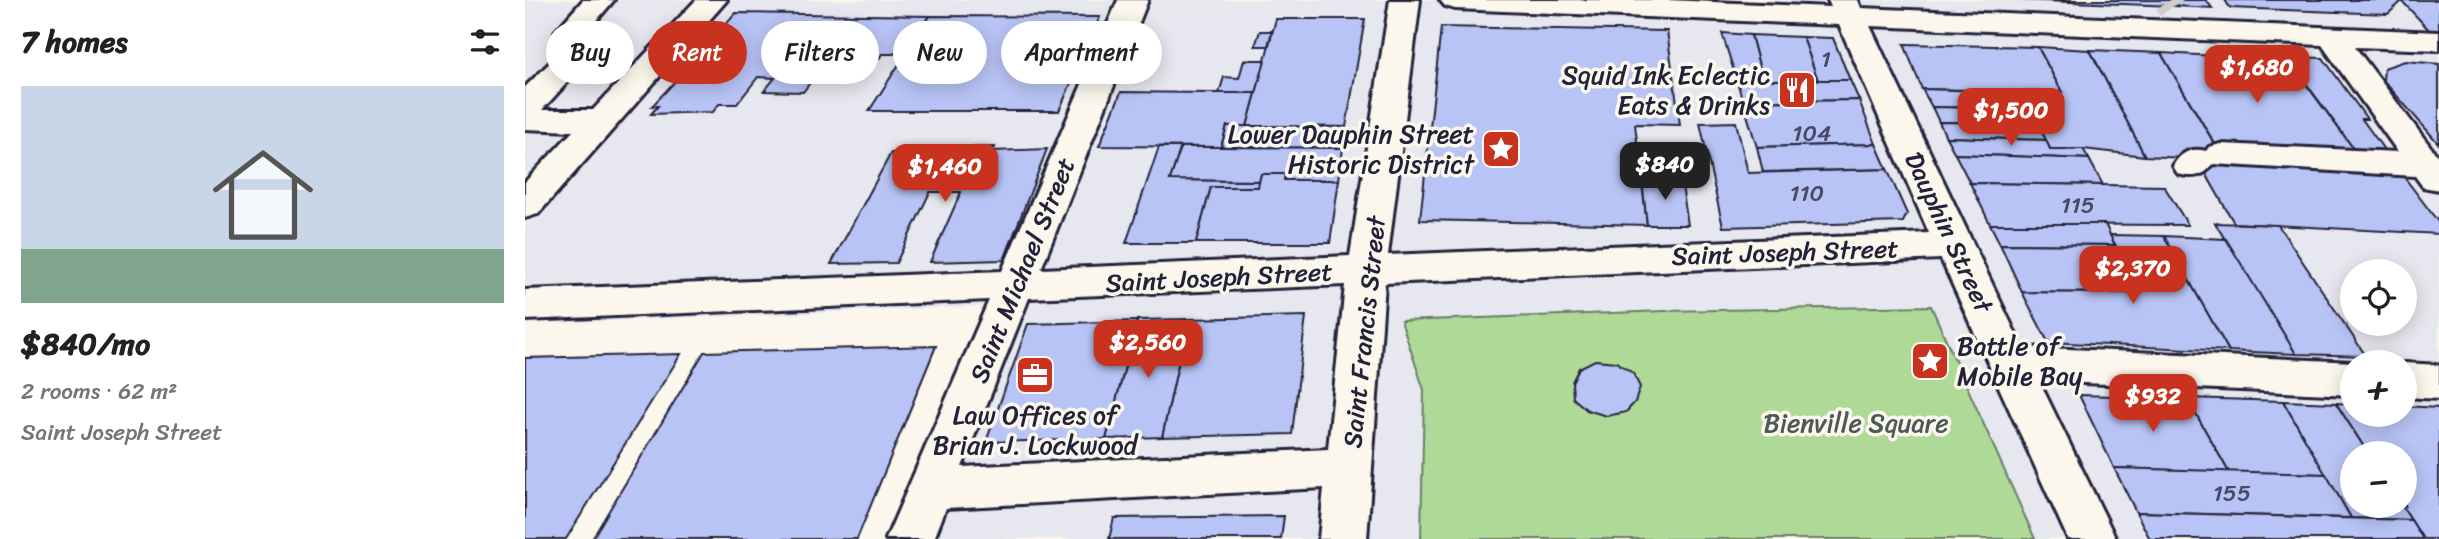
<!DOCTYPE html>
<html lang="en">
<head>
<meta charset="utf-8">
<style>
  :root { --surface:#fff; --page:#f2f2f2; --text:#202124; --muted:#757577; --accent:#c8321e }
  body { margin:0; font-family:Sriracha,sans-serif; background:var(--page); color:var(--text); height:100vh; display:flex; flex-direction:column; font-size:26px; white-space:nowrap }
  * { box-sizing:border-box; margin:0 }
  p { font-size:23px; color:var(--muted) }
  .icon { flex:none; width:38px; height:38px; fill:none; stroke:currentColor; stroke-width:2; stroke-linecap:round; stroke-linejoin:round }
  .map { position:relative; flex:1; overflow:hidden }
  .drawer { display:flex; flex-direction:column; background:var(--surface); width:525px }
  .drawer>* { flex:none }
  .guide { position:absolute; left:21px; top:21px; width:665px; height:63px; display:flex; gap:14px }
  .buttons { position:absolute; left:1815px; top:259px; display:grid; gap:14px }
  .buttons a { display:grid; place-items:center; width:77px; height:77px; border-radius:50%; background:var(--surface); box-shadow:0 4px 18px #0003; font-size:35px }
  .price { position:absolute; translate:-50% -60px; padding:0 16px; border-radius:14px; background:var(--accent); color:#fff; font-size:23px; line-height:46px; filter:drop-shadow(0 2px 4px #0008) }
  .price::after { content:''; position:absolute; left:50%; top:42px; width:21px; height:16px; margin-left:-10px; background:inherit; clip-path:polygon(0 0,100% 0,50% 100%) }
  .price.selected { background:#222; color:#fff }
  ul { padding:0; list-style:none }
  li { display:grid; align-content:center; gap:14px; height:371px; padding:0 21px }
  li span { display:grid; place-items:center; height:217px; border-radius:0px; color:#555 }
  li>.icon { margin-inline-start:auto }
  span .icon { width:126px; height:126px; fill:#fffc; stroke-width:1 }
  li b { font-size:30px }
  h2 { display:flex; justify-content:space-between; align-items:center; height:84px; padding:0 21px; font-size:30px }
  .tag { padding:0 24px; border-radius:32px; background:var(--surface); box-shadow:0 4px 18px #0003; font-size:24px; line-height:63px }
  .tag.selected { background:var(--accent); color:#fff }
  main { display:flex; flex:1; min-height:0 }
  .map>svg:first-child { display:block }
  .built { fill:#e7e8ef; fill-rule:evenodd }
  .green { fill:#aed997; stroke:#687e69; stroke-width:2 }
  .building { fill:#b8c4f5; stroke:#22223b; stroke-width:2 }
  .lines { fill:none; stroke-linecap:round; stroke-linejoin:round }
  .minor-tunnel { stroke:#d0ccc9; stroke-width:33; stroke-dasharray:33 17; stroke-linecap:butt }
  .minor-casing { stroke:#22223b; stroke-width:6 }
  .minor { fill:#fbf7ec; fill-rule:evenodd }
  .labels { text-anchor:middle; dominant-baseline:central; stroke-width:7; stroke-linejoin:round; paint-order:stroke }
  .number-label { font-size:23px; fill:#484a6a }
  .poi-label { font-size:26px; fill:#22223b; stroke:#fbf7ec; text-anchor:end }
  .street-label { font-size:26px; fill:#22223b; stroke:#fbf7ec }
  .park-label { font-size:26px; fill:#4c5957; stroke:#fbf7ec }
</style>
</head>
<body>
<main>
<section class="drawer">
<h2>7 homes<svg class="icon" aria-label="filters" viewBox="0 0 24 24"><path d="M4 7h16M4 17h16"/><circle cx="9" cy="7" r="2"/><circle cx="15" cy="17" r="2"/></svg></h2>
<ul>
<li><span style="background:linear-gradient(#c9d6e8 75%,#7fa58c 0)"><svg class="icon" aria-label="home" viewBox="0 0 24 24"><path d="M3 11l9-7 9 7M6 9v11h12V9"/></svg></span><div><b>$840/mo</b><p>2 rooms · 62 m²</p><p>Saint Joseph Street</p></div></li>
</ul>
</section>
<div class="map">
<svg width="1914" height="539" viewBox="0 0 1914 539">
  <rect width="100%" height="100%" fill="#fbf7ec"/>
  <filter id="ink" filterUnits="userSpaceOnUse"><feTurbulence type="fractalNoise" baseFrequency=".0143" numOctaves="2"/><feDisplacementMap in="SourceGraphic" scale="14" xChannelSelector="R" yChannelSelector="G"/><feConvolveMatrix kernelMatrix="1 2 1 2 8 2 1 2 1" color-interpolation-filters="sRGB"/></filter>
  <g filter="url(#ink)">
    <path class="built" d="M0,0H1914V539H367L468,306L0,324ZM1827,271H1880V324H1827ZM1827,362H1880V415H1827ZM1827,453H1880V506H1827Z"/>
    <polygon class="green" points="1406,306 1510,539 896,539 899,390 876,321 1139,311"/>
    <g class="building">
      <polygon points="1491,0 1681,0 1687,8 1649,6"/>
      <polygon points="1700,0 1874,0 1876,2 1863,14 1705,8"/>
      <polygon points="1876,0 1914,0 1914,33 1906,32"/>
      <polygon points="211,13 405,16 392,35 383,35 369,54 357,54 354,59 304,58 278,92 239,91 250,78 233,77 212,104 194,104 188,112 126,114 133,106 127,106 155,76 159,76 195,35 191,35"/>
      <polygon points="405,16 575,17 534,111 344,111"/>
      <polygon points="751,19 840,19 821,127 722,126"/>
      <polygon points="916,27 1142,31 1155,125 1110,124 1122,225 895,220"/>
      <polygon points="735,31 747,31 743,46 730,46"/>
      <polygon points="1197,33 1226,35 1238,80 1212,81"/>
      <polygon points="1226,35 1278,37 1293,80 1238,80"/>
      <polygon points="1278,37 1308,38 1325,80 1293,80"/>
      <polygon points="1379,44 1513,47 1537,92 1397,89"/>
      <polygon points="1513,47 1565,50 1620,156 1558,149 1525,149 1496,92 1537,92"/>
      <polygon points="1565,50 1636,53 1699,160 1620,156"/>
      <polygon points="1636,53 1763,60 1834,156 1693,149"/>
      <polygon points="1762,57 1798,58 1842,119 1837,119 1865,158 1834,156"/>
      <polygon points="719,60 740,60 731,93 694,93 699,77 714,78"/>
      <polygon points="1880,61 1914,64 1914,144 1858,80 1859,68"/>
      <polygon points="1238,80 1325,80 1334,100 1218,102 1212,81"/>
      <polygon points="1397,89 1496,92 1505,109 1407,107"/>
      <polygon points="596,92 684,93 731,93 722,126 702,126 696,147 574,146"/>
      <polygon points="1334,100 1351,144 1232,147 1218,102"/>
      <polygon points="1407,107 1505,109 1512,123 1414,122"/>
      <polygon points="1211,122 1223,173 1362,169 1382,214 1378,222 1198,227 1175,123"/>
      <polygon points="1414,122 1512,123 1521,140 1421,137"/>
      <polygon points="702,126 722,126 821,127 818,148 696,147"/>
      <polygon points="1421,137 1521,140 1525,149 1558,149 1564,159 1430,154"/>
      <polygon points="1351,144 1362,169 1238,172 1232,147"/>
      <polygon points="470,147 468,151 522,149 479,260 405,262 436,192 405,192 371,263 306,264 366,153 384,153 386,149"/>
      <polygon points="634,147 656,147 645,180 735,181 733,187 686,187 671,243 601,243"/>
      <polygon points="656,147 696,147 818,148 814,180 759,180 760,174 736,174 735,181 645,180"/>
      <polygon points="1430,154 1564,159 1578,185 1445,183"/>
      <polygon points="1672,158 1873,169 1914,223 1914,234 1709,223"/>
      <polygon points="736,174 760,174 759,180 814,180 805,243 671,243 686,187 733,187"/>
      <polygon points="1117,179 1156,179 1163,225 1122,225"/>
      <polygon points="1445,183 1639,186 1663,225 1465,224"/>
      <polygon points="1690,223 1753,225 1841,356 1771,354"/>
      <polygon points="1465,224 1580,224 1590,245 1475,244"/>
      <polygon points="1585,235 1639,236 1704,351 1523,342 1497,292 1616,293"/>
      <polygon points="1639,236 1701,239 1771,354 1704,351"/>
      <polygon points="1475,244 1590,245 1616,293 1497,292"/>
      <polygon points="781,316 767,434 637,437 663,319"/>
      <polygon points="663,319 637,437 581,439 612,320"/>
      <polygon points="612,321 581,439 461,442 503,324"/>
      <polygon points="411,346 332,539 67,539 179,352"/>
      <polygon points="156,354 41,539 0,539 0,358"/>
      <polygon points="1070,360 1091,362 1108,373 1115,387 1110,402 1101,412 1082,416 1062,410 1048,398 1047,382 1054,368"/>
      <polygon points="1554,395 1662,398 1704,472 1589,468"/>
      <polygon points="1662,398 1758,401 1801,474 1704,472"/>
      <polygon points="1758,401 1811,403 1843,453 1827,453 1827,506 1877,506 1886,520 1826,518"/>
      <polygon points="1811,403 1827,404 1827,415 1880,415 1880,406 1914,408 1914,539 1898,539 1877,506 1880,506 1880,453 1843,453"/>
      <polygon points="1589,468 1801,474 1826,518 1611,512"/>
      <polygon points="1611,512 1886,520 1898,539 1625,539"/>
      <polygon points="759,516 756,539 584,539 589,518"/>
    </g>
    <g class="lines">
      <polyline class="minor-tunnel" points="1645,0 1649,6"/>
      <defs>
        <g id="minor">
          <polygon points="58,0 89,0 61,33 71,51 17,110 68,110 171,0 202,0 13,214 0,218 0,182 48,131 0,129 0,87 39,49 30,32"/>
          <path d="M593,0H623L516,269L825,256L865,0H895L863,255L1404,233L1314,25L930,9L920,6L915,0H1143L1306,7L1303,0H1333L1336,8L1914,32V50L1830,47L1914,158V190L1898,187L1890,176L1688,164C1679,177 1667,178 1653,174L1648,166C1655,153 1666,147 1681,151L1684,147L1696,144L1873,152L1797,45L1345,26L1497,347L1830,362H1827V395L1514,381L1591,539H1543L1416,259L860,283L842,539H794L799,488L421,508L409,539H361L464,300L0,320V290L477,271ZM820,285L803,449L437,467L504,298Z"/>
          <polygon points="1880,363 1914,365 1914,399 1880,397"/>
        </g>
      </defs>
      <use href="#minor" class="minor-casing"/>
      <use href="#minor" class="minor"/>
    </g>
  </g>
  <defs>
    <symbol id="restaurant-square" viewBox="-11 -11 22 22"><rect x="-9" y="-9" width="18" height="18" rx="4" fill="#c8321e" stroke="#fbf7ec"/><path d="M-5-6h1v4h1v-4h1v4h1v-4h1v5L-1.5 .5V6h-2V.5L-5-1ZM5-6V6H3V1.5H1.5Q1.5-4 5-6Z" fill="#fff"/></symbol>
    <symbol id="sight-square" viewBox="-11 -11 22 22"><rect x="-9" y="-9" width="18" height="18" rx="4" fill="#c8321e" stroke="#fbf7ec"/><path d="M0-6L1.8-2.2L6-1.7L2.9 1.2L3.7 5.4L0 3.3L-3.7 5.4L-2.9 1.2L-6-1.7L-1.8-2.2Z" fill="#fff"/></symbol>
    <symbol id="office-square" viewBox="-11 -11 22 22"><rect x="-9" y="-9" width="18" height="18" rx="4" fill="#c8321e" stroke="#fbf7ec"/><path d="M-6-3h4V-5.5h4V-3h4V5H-6ZM-1-4.5V-3h2v-1.5ZM-6 0V1H6V0Z" fill="#fff"/></symbol>
  </defs>
  <g fill-rule="evenodd">
    <use href="#restaurant-square" x="1250" y="68" width="44" height="44"/>
    <use href="#sight-square" x="954" y="127" width="44" height="44"/>
    <use href="#sight-square" x="1383" y="339" width="44" height="44"/>
    <use href="#office-square" x="488" y="353" width="44" height="44"/>
  </g>
  <g class="labels">
    <g class="number-label">
      <text x="1301" y="59">1</text>
      <text x="1287" y="133">104</text>
      <text x="1282" y="193">110</text>
      <text x="1553" y="205">115</text>
      <text x="1707" y="493">155</text>
    </g>
    <g class="poi-label">
      <text x="1245" y="75">Squid Ink Eclectic<tspan x="1245" dy="30">Eats &amp; Drinks</tspan></text>
      <text x="949" y="134">Lower Dauphin Street<tspan x="949" dy="30">Historic District</tspan></text>
      <text x="1432" y="346" text-anchor="start">Battle of<tspan x="1432" dy="30">Mobile Bay</tspan></text>
      <text x="510" y="415" text-anchor="middle">Law Offices of<tspan x="510" dy="30">Brian J. Lockwood</tspan></text>
    </g>
    <g class="street-label">
      <text transform="translate(1424 232) rotate(65)">Dauphin Street</text>
      <text transform="translate(1260 252) rotate(-2)">Saint Joseph Street</text>
      <text transform="translate(497 270) rotate(-68)">Saint Michael Street</text>
      <text transform="translate(694 277) rotate(-3)">Saint Joseph Street</text>
      <text transform="translate(839 332) rotate(-84)">Saint Francis Street</text>
    </g>
    <g class="park-label">
      <text x="1331" y="423">Bienville Square</text>
    </g>
  </g>
</svg>
<div class="buttons">
<a><svg class="icon" aria-label="locate" viewBox="0 0 24 24"><circle cx="12" cy="12" r="6"/><path d="M12 2v4M12 18v4M2 12h4M18 12h4"/></svg></a>
<a>+</a>
<a>−</a>
</div>
<b class="price" style="left:1732px;top:105px">$1,680</b>
<b class="price" style="left:1486px;top:148px">$1,500</b>
<b class="price selected" style="left:1140px;top:202px">$840</b>
<b class="price" style="left:420px;top:204px">$1,460</b>
<b class="price" style="left:1608px;top:306px">$2,370</b>
<b class="price" style="left:623px;top:380px">$2,560</b>
<b class="price" style="left:1628px;top:434px">$932</b>
<div class="guide">
<a class="tag">Buy</a>
<a class="tag selected">Rent</a>
<a class="tag">Filters</a>
<a class="tag">New</a>
<a class="tag">Apartment</a>
</div>
</div>
</main>
</body>
</html>
